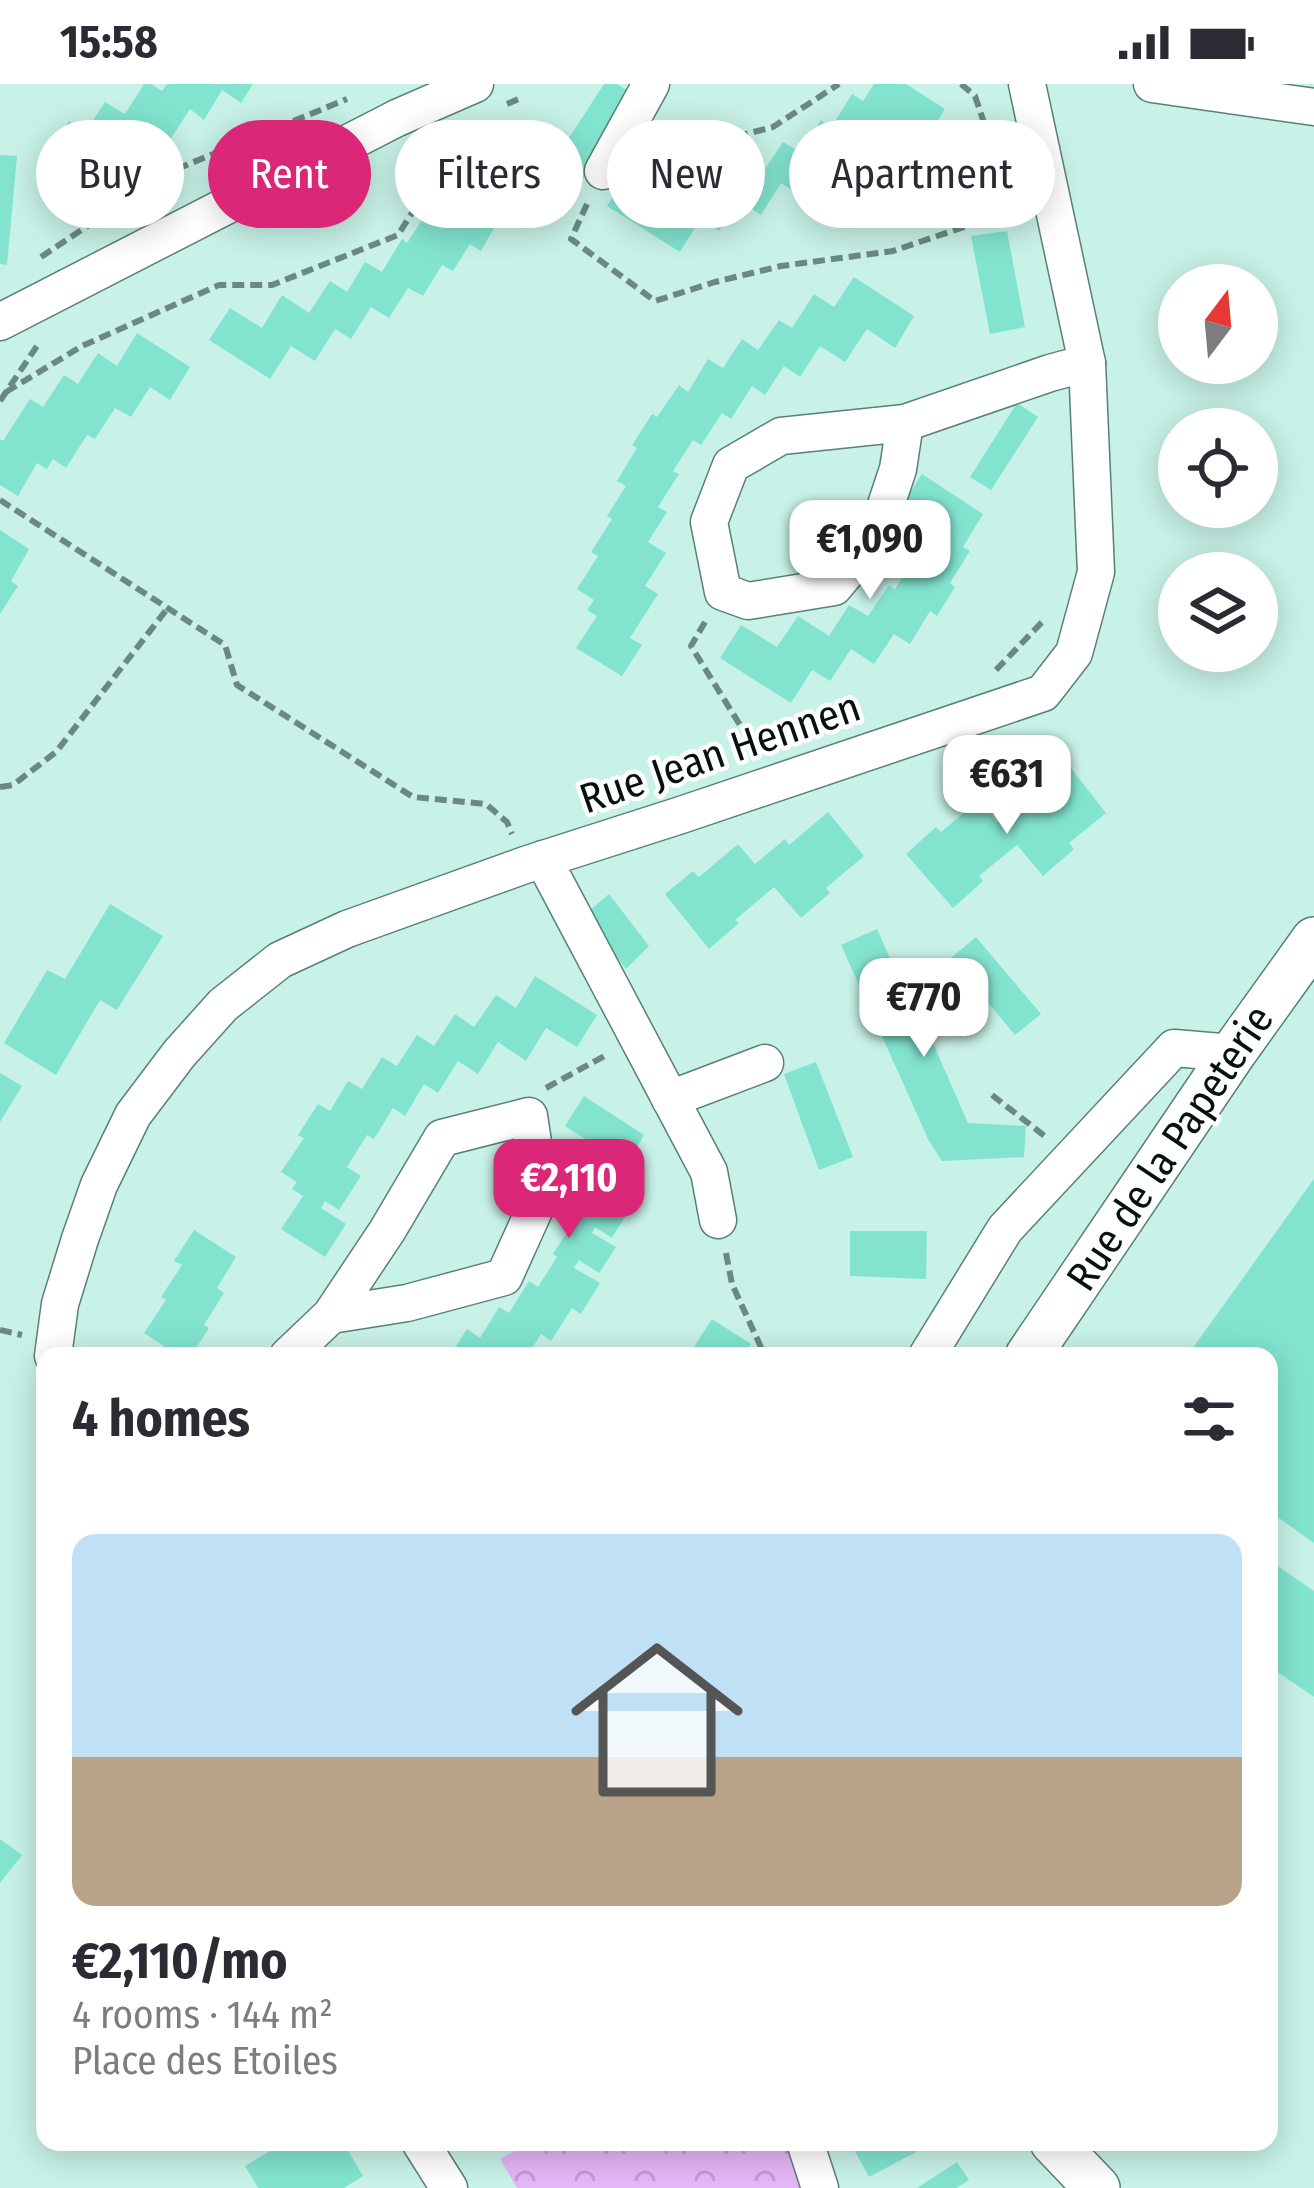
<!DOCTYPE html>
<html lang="en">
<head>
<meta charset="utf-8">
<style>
  :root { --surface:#fff; --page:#f2f2f3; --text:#2b2b33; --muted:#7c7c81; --line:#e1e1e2; --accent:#db2777 }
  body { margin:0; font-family:"Fira Sans Condensed",sans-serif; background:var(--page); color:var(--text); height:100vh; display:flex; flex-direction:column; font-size:45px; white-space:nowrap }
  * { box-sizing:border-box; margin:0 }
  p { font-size:39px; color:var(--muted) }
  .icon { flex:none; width:66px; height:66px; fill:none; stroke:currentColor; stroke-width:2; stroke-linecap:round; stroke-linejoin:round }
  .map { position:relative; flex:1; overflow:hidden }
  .side { position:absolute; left:36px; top:1263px; width:1242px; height:804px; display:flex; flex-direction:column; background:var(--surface); border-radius:24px; box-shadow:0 6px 30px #0003 }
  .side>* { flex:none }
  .guide { position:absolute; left:36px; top:36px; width:1242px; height:108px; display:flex; gap:24px }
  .needle { width:78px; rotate:16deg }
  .buttons { position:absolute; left:1158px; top:180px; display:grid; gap:24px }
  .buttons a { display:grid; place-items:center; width:120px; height:120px; border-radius:50%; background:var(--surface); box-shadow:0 6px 30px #0003; font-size:60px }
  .price { position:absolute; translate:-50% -102px; padding:0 27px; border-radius:24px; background:#fff; color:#222; font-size:39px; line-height:78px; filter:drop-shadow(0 3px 6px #0008) }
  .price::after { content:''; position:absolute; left:50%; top:72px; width:36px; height:27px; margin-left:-18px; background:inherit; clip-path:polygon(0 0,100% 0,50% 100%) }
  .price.selected { background:var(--accent); color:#fff }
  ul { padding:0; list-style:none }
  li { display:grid; align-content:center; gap:24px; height:636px; padding:0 36px }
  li+li { border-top:3px solid var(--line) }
  li span { display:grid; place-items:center; height:372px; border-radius:24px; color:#555 }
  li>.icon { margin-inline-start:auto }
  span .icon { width:216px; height:216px; fill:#fffc; stroke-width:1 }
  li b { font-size:51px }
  h2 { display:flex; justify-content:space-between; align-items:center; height:144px; padding:0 36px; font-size:51px }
  .chip { padding:0 42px; border-radius:54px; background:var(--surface); box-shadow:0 6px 30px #0003; font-size:42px; line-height:108px }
  .chip.selected { background:var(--accent); color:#fff }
  .status { display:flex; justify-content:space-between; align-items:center; height:84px; padding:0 60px; background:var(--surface); direction:ltr }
  .status svg { height:33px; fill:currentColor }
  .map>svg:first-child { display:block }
  .park { fill:url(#park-crowns) }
  .building { fill:#82e4cf }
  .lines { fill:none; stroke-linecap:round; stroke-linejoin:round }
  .minor-casing { stroke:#598077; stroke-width:39 }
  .major-casing { stroke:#598077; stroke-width:48 }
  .path { stroke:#6b8981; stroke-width:6; stroke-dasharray:12 6; stroke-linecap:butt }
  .minor { stroke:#fff; stroke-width:36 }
  .major { stroke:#fff; stroke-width:45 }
  .labels { text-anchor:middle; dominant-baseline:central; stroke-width:9; stroke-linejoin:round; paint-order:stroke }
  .street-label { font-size:42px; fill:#041310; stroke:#fff }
</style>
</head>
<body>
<div class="status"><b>15:58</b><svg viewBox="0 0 49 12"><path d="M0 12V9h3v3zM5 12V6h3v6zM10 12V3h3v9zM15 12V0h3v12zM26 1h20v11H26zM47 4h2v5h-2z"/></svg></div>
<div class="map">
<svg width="1314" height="2104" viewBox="0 0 1314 2104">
  <defs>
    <pattern id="park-crowns" width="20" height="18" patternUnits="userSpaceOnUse" patternTransform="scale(3)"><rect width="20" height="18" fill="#e3b6f5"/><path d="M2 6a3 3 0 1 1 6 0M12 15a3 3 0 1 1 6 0" fill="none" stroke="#c19cd1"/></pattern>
  </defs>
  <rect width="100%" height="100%" fill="#c8f2e7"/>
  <polygon class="park" points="530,2058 785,2058 793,2071 804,2104 517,2104 500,2075"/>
  <g class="building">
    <polygon points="144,0 151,0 162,7 167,0 253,0 241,19 222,6 204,36 190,25 168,59 156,51 137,80 129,74 108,109 48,71 69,37 86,47 105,18 125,30"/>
    <polygon points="604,0 617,0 636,12 577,104 548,86"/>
    <polygon points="874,0 906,0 945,25 925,57 907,45 885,79 864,65 842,97 822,83 802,113 781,99 761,131 737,115 719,147 701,134 680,168 607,122 628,89 668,114 687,83 718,102 738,71 763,88 783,58 800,68 821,36 831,44 852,10 863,17"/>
    <polygon points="461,47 502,75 487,98 473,90 466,99 471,102 467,108 502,130 481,167 470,160 453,187 442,181 423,212 408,204 389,234 371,223 351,255 335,245 315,277 291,262 270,295 209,256 230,224 262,244 282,211 309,229 330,197 347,208 365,178 382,188 402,155 407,159 452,90 439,81"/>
    <polygon points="0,71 17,72 7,181 0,180"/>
    <polygon points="1007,147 1025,243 990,250 971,152"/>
    <polygon points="854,193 914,232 895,264 867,245 845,278 820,262 800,293 784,282 765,311 752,302 731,335 722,329 701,361 693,356 673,387 679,390 658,423 667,428 648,458 666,469 645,502 658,510 630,554 642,561 622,592 576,564 597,532 587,526 594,516 577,505 598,472 591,468 612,435 607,432 626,402 617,397 637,364 632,361 652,330 657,333 679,301 688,308 708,275 723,284 742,255 758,266 779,236 792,244 814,210 834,223"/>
    <polygon points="137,249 190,283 170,316 150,303 131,333 115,324 95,355 87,351 66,384 53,375 47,385 37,379 18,412 0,401 0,355 3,357 30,315 43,323 64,291 78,300 98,269 117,282"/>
    <polygon points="1017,319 1038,333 991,406 970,393"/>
    <polygon points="922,390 983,430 963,463 970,467 950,499 955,503 937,532 930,527 910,560 894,550 874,580 851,565 830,597 812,586 791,619 720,574 741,541 777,563 798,532 829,552 849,521 868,532 889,501 895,505 913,476 899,467 920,435 901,422"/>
    <polygon points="0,446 29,465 11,497 18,502 0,530"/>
    <polygon points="1070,683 1106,729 1069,759 1074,765 1043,792 1017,761 979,792 983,797 953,824 906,770 936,743 941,748 979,716 997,738"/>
    <polygon points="828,728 864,772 826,804 830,809 801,834 774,803 735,836 739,839 709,865 665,810 693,787 699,793 738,760 755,780 785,755 789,761"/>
    <polygon points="609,810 649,862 626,885 584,831"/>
    <polygon points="110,820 163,852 117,926 100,916 56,991 4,959 47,886 65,895"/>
    <polygon points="877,845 911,922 932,913 945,943 929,950 968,1039 1026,1042 1024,1073 942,1077 929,1057 841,861"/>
    <polygon points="976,853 1041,930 1015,951 951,874"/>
    <polygon points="535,892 597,931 577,963 546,944 526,977 498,958 478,990 458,977 438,1009 424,1000 405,1032 393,1024 374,1055 367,1051 347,1083 361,1092 339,1126 325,1117 321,1124 346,1140 325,1173 281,1145 303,1112 292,1105 297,1098 281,1088 304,1054 298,1051 318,1020 330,1027 348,997 362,1005 382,973 397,982 417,951 434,962 455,930 474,943 496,911 516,924"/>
    <polygon points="816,978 853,1073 819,1086 784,990"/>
    <polygon points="0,989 22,1002 0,1038"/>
    <polygon points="584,1012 644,1051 631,1073 611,1060 606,1068 640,1090 624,1116 606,1104 601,1112 627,1129 612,1154 595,1143 592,1149 616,1163 599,1189 579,1176 574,1184 600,1199 581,1230 572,1224 551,1257 541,1250 527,1272 450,1272 467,1245 480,1254 499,1223 509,1229 529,1197 538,1203 557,1173 553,1170 574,1137 567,1133 586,1103 565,1090 587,1056 565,1042"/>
    <polygon points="1314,1095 1314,1459 1269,1427 1269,1272 1187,1272"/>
    <polygon points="194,1146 236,1173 217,1204 224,1209 204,1241 209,1244 191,1272 179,1272 144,1249 166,1216 161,1213 182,1181 174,1177"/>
    <polygon points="850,1147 927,1147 926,1195 850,1192"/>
    <polygon points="712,1235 751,1260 743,1272 688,1272"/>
    <polygon points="1269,1476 1314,1507 1314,1613 1269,1582"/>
    <polygon points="0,1755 22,1771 0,1799"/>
    <polygon points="285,2058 343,2058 363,2092 344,2104 258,2104 245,2082"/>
    <polygon points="850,2058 935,2058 869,2093"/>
    <polygon points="957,2078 969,2096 956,2104 917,2104"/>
  </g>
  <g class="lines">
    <defs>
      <g id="minor">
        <polyline points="1152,0 1314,23"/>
        <polyline points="603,87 651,0"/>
        <polyline points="0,238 397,34 475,0"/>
        <polyline points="905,339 898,385 875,454 834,503 748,517 723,508 709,438 731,381 781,352 905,339 1050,289 1087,279"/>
        <polyline points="543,775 709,1088 718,1136"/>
        <polyline points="670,1015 765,979"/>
        <polyline points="53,1272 60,1220 80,1155 99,1101 133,1031 179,970 223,921 280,876 347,845 525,781 681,731 1043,609 1074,569 1096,488 1087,279 1027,0"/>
        <polyline points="288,1272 331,1231 387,1147 442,1054 529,1032 541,1111 504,1193 407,1219 331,1231"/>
        <polyline points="927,1272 1005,1145 1174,964 1233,969"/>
        <polyline points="420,2058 449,2104"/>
        <polyline points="805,2058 820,2104"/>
      </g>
      <g id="major">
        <polyline points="1028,1272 1233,969 1314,856"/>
        <polyline points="1053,2058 1097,2104"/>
      </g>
    </defs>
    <use href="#minor" class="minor-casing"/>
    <use href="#major" class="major-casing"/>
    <g class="path">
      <polyline points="961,0 975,12 1014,128"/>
      <polyline points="507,20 523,13"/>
      <polyline points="649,75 773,43 839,0"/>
      <polyline points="587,120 571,155 655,217 715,198 781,182 893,167 1014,126"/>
      <polyline points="41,173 167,89 347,15"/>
      <polyline points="6,308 82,262 219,201 272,201 398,151 438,88 416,63"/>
      <polyline points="0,317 37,262"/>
      <polyline points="0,416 225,561 237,601 413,713 486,720 507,738 512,750"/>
      <polyline points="705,538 691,562 758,670"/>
      <polyline points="996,586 1045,535"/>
      <polyline points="0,703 13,701 56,668 167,525"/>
      <polyline points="546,1004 608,970"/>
      <polyline points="992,1011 1046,1053"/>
      <polyline points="726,1169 732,1200 765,1272"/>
      <polyline points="0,1246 22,1251"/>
    </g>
    <use href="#minor" class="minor"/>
    <use href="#major" class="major"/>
  </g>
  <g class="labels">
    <g class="street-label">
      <text transform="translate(720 669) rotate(-19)">Rue Jean Hennen</text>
      <text transform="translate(1170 1064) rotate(-56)">Rue de la Papeterie</text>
    </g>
  </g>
</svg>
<div class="buttons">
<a><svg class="needle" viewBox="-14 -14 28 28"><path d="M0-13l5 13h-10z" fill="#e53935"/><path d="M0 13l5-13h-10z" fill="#7c7c81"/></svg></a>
<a><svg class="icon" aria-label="locate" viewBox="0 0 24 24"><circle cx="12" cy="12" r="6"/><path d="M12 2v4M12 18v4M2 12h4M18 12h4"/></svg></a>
<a><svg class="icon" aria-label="layers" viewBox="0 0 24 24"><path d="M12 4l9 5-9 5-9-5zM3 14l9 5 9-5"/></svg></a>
</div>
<b class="price" style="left:870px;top:518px">€1,090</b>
<b class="price" style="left:1007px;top:753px">€631</b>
<b class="price" style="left:924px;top:976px">€770</b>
<b class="price selected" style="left:569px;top:1157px">€2,110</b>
<div class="guide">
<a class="chip">Buy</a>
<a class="chip selected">Rent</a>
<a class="chip">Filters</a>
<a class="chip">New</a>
<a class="chip">Apartment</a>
</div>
<section class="side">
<h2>4 homes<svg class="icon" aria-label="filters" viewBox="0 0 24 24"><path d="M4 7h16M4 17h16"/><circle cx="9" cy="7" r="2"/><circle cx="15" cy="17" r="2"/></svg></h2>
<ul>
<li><span style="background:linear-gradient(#bfe0f5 60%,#b9a48a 0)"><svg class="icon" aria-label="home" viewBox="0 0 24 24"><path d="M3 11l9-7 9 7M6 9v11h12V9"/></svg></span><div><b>€2,110/mo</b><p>4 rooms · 144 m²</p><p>Place des Etoiles</p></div></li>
</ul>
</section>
</div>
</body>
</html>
